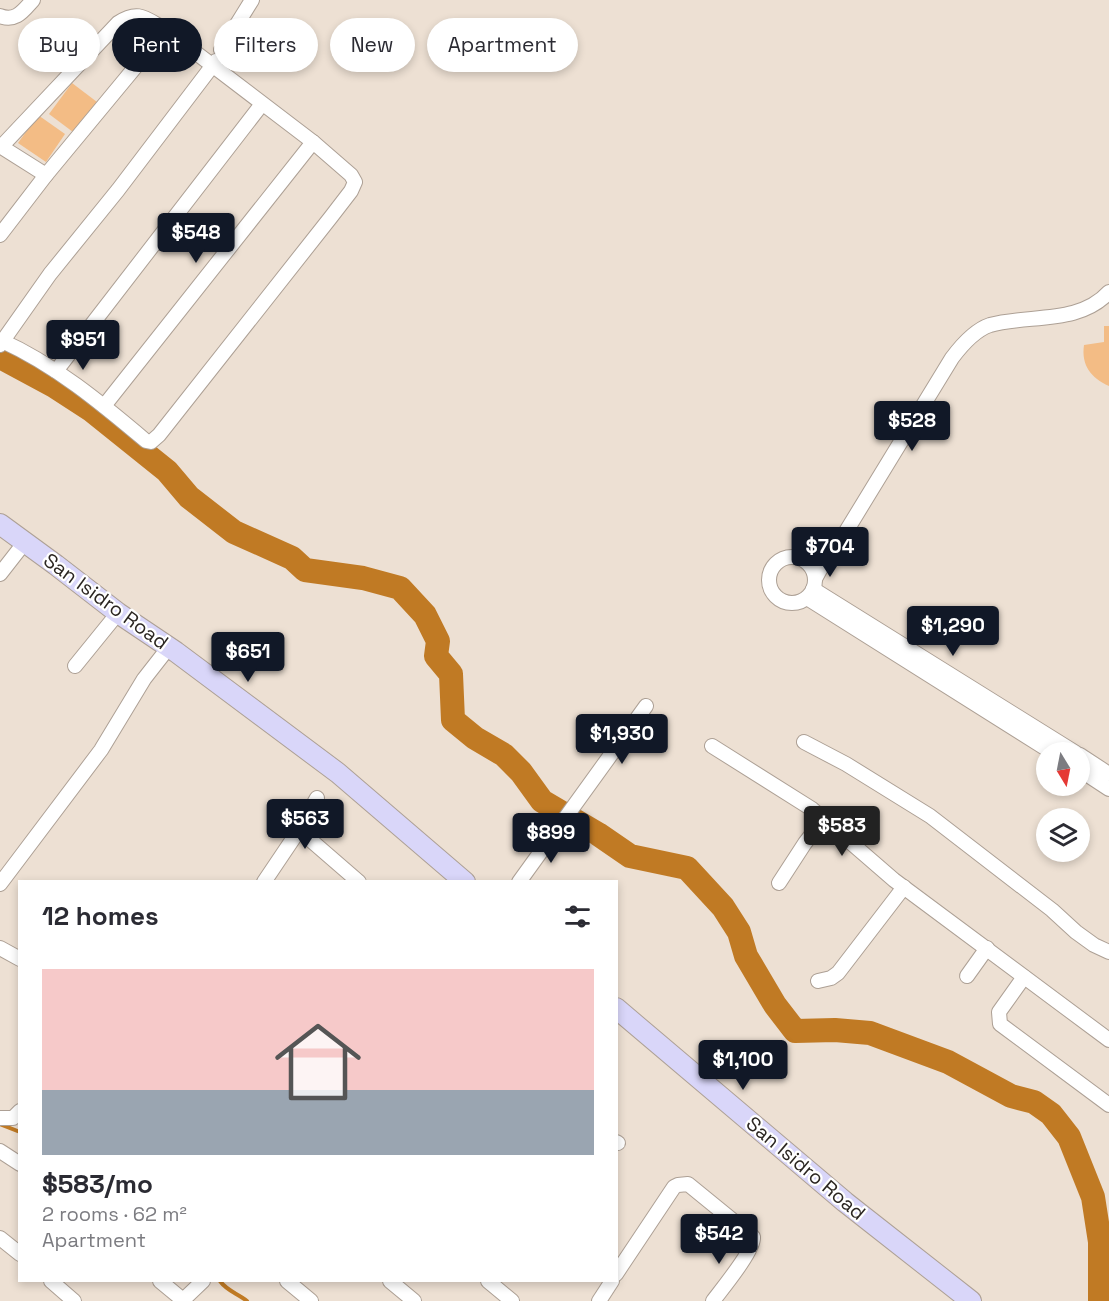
<!DOCTYPE html>
<html lang="en">
<head>
<meta charset="utf-8">
<style>
  :root { --surface:#fff; --page:#f7f7f7; --text:#2b2b33; --muted:#7c7c81; --accent:#111827 }
  body { margin:0; font-family:"Space Grotesk",sans-serif; background:var(--page); color:var(--text); height:100vh; display:flex; flex-direction:column; font-size:22px; white-space:nowrap }
  * { box-sizing:border-box; margin:0 }
  p { font-size:20px; color:var(--muted) }
  .icon { flex:none; width:33px; height:33px; fill:none; stroke:currentColor; stroke-width:2; stroke-linecap:round; stroke-linejoin:round }
  .map { position:relative; flex:1; overflow:hidden }
  .side { position:absolute; left:18px; top:880px; width:600px; height:402px; display:flex; flex-direction:column; background:var(--surface); border-radius:0px; box-shadow:0 3px 9px #0003 }
  .side>* { flex:none }
  .banner { position:absolute; left:18px; top:18px; width:600px; height:54px; display:flex; gap:12px }
  .needle { width:39px; rotate:170deg }
  .buttons { position:absolute; left:1036px; top:742px; display:grid; gap:12px }
  .buttons a { display:grid; place-items:center; width:54px; height:54px; border-radius:50%; background:var(--surface); box-shadow:0 3px 9px #0003; font-size:30px }
  .price { position:absolute; translate:-50% -51px; padding:0 14px; border-radius:6px; background:var(--accent); color:#fff; font-size:20px; line-height:39px; filter:drop-shadow(0 2px 3px #0008) }
  .price::after { content:''; position:absolute; left:50%; top:36px; width:18px; height:14px; margin-left:-9px; background:inherit; clip-path:polygon(0 0,100% 0,50% 100%) }
  .price.selected { background:#222; color:#fff }
  ul { padding:0; list-style:none }
  li { display:grid; align-content:center; gap:12px; height:318px; padding:0 24px }
  li span { display:grid; place-items:center; height:186px; border-radius:0px; color:#555 }
  li>.icon { margin-inline-start:auto }
  span .icon { width:108px; height:108px; fill:#fffc; stroke-width:1 }
  li b { font-size:26px }
  h2 { display:flex; justify-content:space-between; align-items:center; height:72px; padding:0 24px; font-size:26px }
  .tag { padding:0 21px; border-radius:27px; background:var(--surface); box-shadow:0 3px 9px #0003; font-size:21px; line-height:54px }
  .tag.selected { background:var(--accent); color:#fff }
  .map>svg:first-child { display:block }
  .green { fill:#f3bc85 }
  .lines { fill:none; stroke-linecap:round; stroke-linejoin:round }
  .stream { stroke:#c07a24; stroke-width:4 }
  .river { stroke:#c07a24; stroke-width:24 }
  .street-casing { stroke:#ada095; stroke-width:16 }
  .secondary-casing { stroke:#ada095; stroke-width:22 }
  .street { stroke:#fff; stroke-width:14 }
  .secondary { stroke:#d9d6f9; stroke-width:20 }
  .labels { text-anchor:middle; dominant-baseline:central; stroke-width:4.5; stroke-linejoin:round; paint-order:stroke }
  .street-label { font-size:20px; fill:#2b2622; stroke:#fff }
</style>
</head>
<body>
<div class="map">
<svg width="1109" height="1301" viewBox="0 0 1109 1301">
  <rect width="100%" height="100%" fill="#ede0d3"/>
  <g class="green">
    <polygon points="72,83 97,102 73,132 49,114"/>
    <polygon points="38,115 65,134 46,162 18,143"/>
    <path d="M1104,326H1109V386C1091,378 1081,365 1084,345L1104,342Z"/>
  </g>
  <g class="lines">
    <g class="stream">
      <polyline points="0,1124 20,1132"/>
      <path d="M220,1281C227,1291 237,1293 247,1301"/>
    </g>
    <polyline class="river" points="0,357 54,386 91,410 167,471 189,497 234,532 292,558 305,570 363,578 400,588 425,615 438,641 436,656 451,674 453,720 475,738 504,755 521,772 542,801 598,834 630,856 687,868 723,907 739,932 746,956 775,1005 795,1031 835,1030 870,1033 948,1062 1011,1096 1034,1102 1051,1114 1069,1137 1093,1197 1100,1242 1100,1301"/>
    <defs>
      <g id="street">
        <path d="M0,16C16,22 23,11 33,0"/>
        <polyline points="221,50 252,0"/>
        <polyline points="0,146 46,175"/>
        <polyline points="0,235 46,175 166,30"/>
        <path d="M0,340C54,364 101,403 146,441L151,442L159,435L331,217L351,191L355,182L351,175L313,142L166,30C146,19 139,9 118,23L1,147"/>
        <polyline points="0,345 50,274 118,190 216,61"/>
        <polyline points="56,371 262,104"/>
        <polyline points="104,406 313,142"/>
        <circle cx="792" cy="580" r="23"/>
        <polyline points="0,574 25,542"/>
        <path d="M815,579L821,568L828,561L952,358C961,346 975,330 990,325C1029,314 1079,325 1109,292"/>
        <polyline points="813,589 1076,753"/>
        <polyline points="807,598 1053,753"/>
        <polyline points="75,666 118,613"/>
        <polyline points="804,742 846,764 930,816 1052,910 1076,932 1094,945 1109,952"/>
        <polyline points="712,746 812,809 894,880 1109,1040"/>
        <polyline points="1080,755 1109,774"/>
        <polyline points="1080,770 1109,789"/>
        <polyline points="299,830 359,882"/>
        <polyline points="264,882 299,830 317,798"/>
        <polyline points="519,882 646,706"/>
        <polyline points="779,883 805,843 823,820"/>
        <polyline points="0,884 101,750 144,679 169,647"/>
        <polyline points="0,948 20,959"/>
        <polyline points="967,976 987,948"/>
        <polyline points="1024,977 999,1012 1000,1024 1109,1105"/>
        <polyline points="818,981 831,978 838,973 904,887"/>
        <polyline points="0,1118 13,1118 20,1111"/>
        <polyline points="616,1142 618,1143"/>
        <polyline points="0,1151 20,1164"/>
        <polyline points="0,1238 20,1254"/>
        <path d="M616,1274L674,1187L678,1185L688,1184L753,1237C755,1249 722,1289 713,1301"/>
        <polyline points="51,1281 74,1301"/>
        <polyline points="160,1281 184,1301"/>
        <polyline points="287,1281 311,1301"/>
        <polyline points="390,1281 414,1301"/>
        <polyline points="488,1281 512,1301"/>
        <polyline points="182,1301 203,1281"/>
        <polyline points="599,1301 612,1281"/>
      </g>
      <g id="secondary">
        <polyline points="0,524 56,565 118,613 176,652 338,773 465,882"/>
        <polyline points="616,1008 845,1202 971,1301"/>
      </g>
    </defs>
    <use href="#street" class="street-casing"/>
    <use href="#secondary" class="secondary-casing"/>
    <use href="#street" class="street"/>
    <use href="#secondary" class="secondary"/>
  </g>
  <g class="labels">
    <g class="street-label">
      <text transform="translate(106 601) rotate(36)">San Isidro Road</text>
      <text transform="translate(806 1168) rotate(40)">San Isidro Road</text>
    </g>
  </g>
</svg>
<div class="buttons">
<a><svg class="needle" viewBox="-14 -14 28 28"><path d="M0-13l5 13h-10z" fill="#e53935"/><path d="M0 13l5-13h-10z" fill="#7c7c81"/></svg></a>
<a><svg class="icon" aria-label="layers" viewBox="0 0 24 24"><path d="M12 4l9 5-9 5-9-5zM3 14l9 5 9-5"/></svg></a>
</div>
<b class="price" style="left:196px;top:264px">$548</b>
<b class="price" style="left:83px;top:371px">$951</b>
<b class="price" style="left:912px;top:452px">$528</b>
<b class="price" style="left:830px;top:578px">$704</b>
<b class="price" style="left:953px;top:657px">$1,290</b>
<b class="price" style="left:248px;top:683px">$651</b>
<b class="price" style="left:622px;top:765px">$1,930</b>
<b class="price" style="left:305px;top:850px">$563</b>
<b class="price selected" style="left:842px;top:857px">$583</b>
<b class="price" style="left:551px;top:864px">$899</b>
<b class="price" style="left:743px;top:1091px">$1,100</b>
<b class="price" style="left:719px;top:1265px">$542</b>
<div class="banner">
<a class="tag">Buy</a>
<a class="tag selected">Rent</a>
<a class="tag">Filters</a>
<a class="tag">New</a>
<a class="tag">Apartment</a>
</div>
<section class="side">
<h2>12 homes<svg class="icon" aria-label="filters" viewBox="0 0 24 24"><path d="M4 7h16M4 17h16"/><circle cx="9" cy="7" r="2"/><circle cx="15" cy="17" r="2"/></svg></h2>
<ul>
<li><span style="background:linear-gradient(#f6c9c9 65%,#9aa5b1 0)"><svg class="icon" aria-label="home" viewBox="0 0 24 24"><path d="M3 11l9-7 9 7M6 9v11h12V9"/></svg></span><div><b>$583/mo</b><p>2 rooms · 62 m²</p><p>Apartment</p></div></li>
</ul>
</section>
</div>
</body>
</html>
